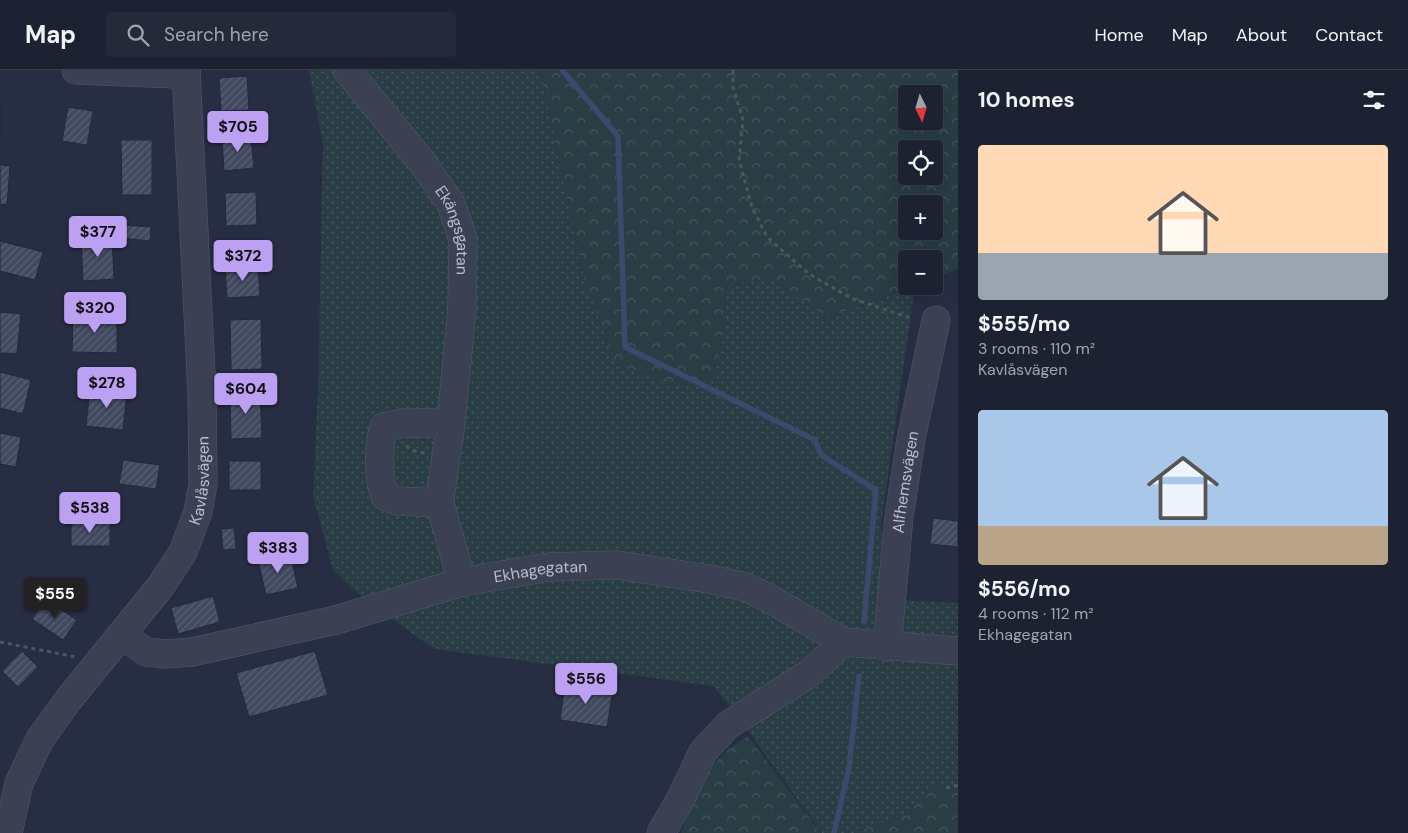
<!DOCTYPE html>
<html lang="en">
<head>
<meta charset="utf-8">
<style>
  :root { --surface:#1d2232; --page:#252a3a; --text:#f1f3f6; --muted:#a0a4ac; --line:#3b3f4d; --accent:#bca0f2 }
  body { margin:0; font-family:"DM Sans",sans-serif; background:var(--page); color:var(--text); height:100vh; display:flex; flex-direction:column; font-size:19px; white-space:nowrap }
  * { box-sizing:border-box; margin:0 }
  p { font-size:16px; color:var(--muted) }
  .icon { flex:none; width:28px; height:28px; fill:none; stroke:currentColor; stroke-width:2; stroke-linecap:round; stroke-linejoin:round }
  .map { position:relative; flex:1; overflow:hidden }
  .drawer { display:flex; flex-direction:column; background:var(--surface); width:450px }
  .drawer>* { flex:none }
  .needle { width:32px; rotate:175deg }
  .controls { position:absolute; left:898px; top:15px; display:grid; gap:10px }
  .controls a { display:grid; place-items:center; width:45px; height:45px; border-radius:5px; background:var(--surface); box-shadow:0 5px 20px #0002,0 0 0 1px var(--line); font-size:25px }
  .price { position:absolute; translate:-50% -42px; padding:0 11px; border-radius:5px; background:var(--accent); color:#111; font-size:16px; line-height:32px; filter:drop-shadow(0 1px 2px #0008) }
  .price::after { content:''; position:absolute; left:50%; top:30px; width:15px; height:11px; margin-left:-8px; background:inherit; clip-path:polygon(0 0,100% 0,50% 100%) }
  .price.current { background:#222; color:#fff }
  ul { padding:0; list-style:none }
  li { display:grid; align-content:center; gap:10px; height:265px; padding:0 20px }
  li span { display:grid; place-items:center; height:155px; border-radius:5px; color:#555 }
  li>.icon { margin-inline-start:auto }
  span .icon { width:90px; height:90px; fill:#fffc; stroke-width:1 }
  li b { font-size:21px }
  h2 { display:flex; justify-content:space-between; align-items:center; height:60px; padding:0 20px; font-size:21px }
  header { display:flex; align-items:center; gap:30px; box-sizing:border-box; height:70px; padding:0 25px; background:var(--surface); border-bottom:1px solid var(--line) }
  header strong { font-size:24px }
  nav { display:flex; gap:28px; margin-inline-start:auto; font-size:18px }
  .search { width:350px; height:45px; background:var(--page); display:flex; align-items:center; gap:12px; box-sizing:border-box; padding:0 18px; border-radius:5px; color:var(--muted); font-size:19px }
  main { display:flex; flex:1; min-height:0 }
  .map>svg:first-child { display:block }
  .green { fill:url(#green-dots) }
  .forest { fill:url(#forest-crowns); fill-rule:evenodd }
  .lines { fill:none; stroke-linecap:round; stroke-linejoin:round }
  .stream { stroke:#3d496c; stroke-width:5.5 }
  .building { fill:url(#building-hatch); stroke:#22283a }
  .minor-casing { stroke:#54596a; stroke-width:29 }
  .path { stroke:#475a60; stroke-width:3; stroke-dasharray:4 4; stroke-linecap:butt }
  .minor { stroke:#3b4153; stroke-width:28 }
  .labels { text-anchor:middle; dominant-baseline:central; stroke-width:4; stroke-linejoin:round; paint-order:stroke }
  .street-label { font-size:16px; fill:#b9bdcc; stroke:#202638 }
</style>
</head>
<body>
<header>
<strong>Map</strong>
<div class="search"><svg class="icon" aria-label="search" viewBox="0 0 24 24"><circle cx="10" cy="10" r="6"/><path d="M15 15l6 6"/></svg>Search here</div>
<nav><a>Home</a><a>Map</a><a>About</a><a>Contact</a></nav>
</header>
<main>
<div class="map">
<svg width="958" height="763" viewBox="0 0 958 763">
  <defs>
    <pattern id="green-dots" width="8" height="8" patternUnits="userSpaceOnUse" patternTransform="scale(1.25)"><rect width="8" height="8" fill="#293d44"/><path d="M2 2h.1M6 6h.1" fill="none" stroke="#46575e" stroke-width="1.8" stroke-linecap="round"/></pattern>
    <pattern id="forest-crowns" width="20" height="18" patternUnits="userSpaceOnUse" patternTransform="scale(1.25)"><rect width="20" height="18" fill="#293d44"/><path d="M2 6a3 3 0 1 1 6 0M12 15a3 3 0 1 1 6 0" fill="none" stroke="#46575e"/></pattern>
    <pattern id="building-hatch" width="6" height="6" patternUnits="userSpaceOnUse" patternTransform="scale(1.25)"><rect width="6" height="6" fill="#414960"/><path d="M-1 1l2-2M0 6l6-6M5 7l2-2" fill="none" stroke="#5a6176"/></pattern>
  </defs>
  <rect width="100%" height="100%" fill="#272e43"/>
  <polygon class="green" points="309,0 540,0 585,212 616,292 671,316 721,276 728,213 774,211 828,248 915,216 881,454 893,530 958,533 958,718 932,717 907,744 854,763 822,763 735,643 713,616 434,579 364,529 333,500 313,426 318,319 323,74"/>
  <g class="forest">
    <path d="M540,0H958V199L934,208V189H906V216H912L828,248L774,211L728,213L721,276L711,314L671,316L616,293L585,212ZM906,24H934V51H906ZM906,79H934V106H906ZM906,134H934V161H906Z"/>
    <path d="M748,666L821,763H681C691,733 704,700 729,679C735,674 742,670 748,666Z"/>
    <polygon points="932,717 958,718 958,763 854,763 907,744"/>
  </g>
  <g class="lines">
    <g class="stream">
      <polyline points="562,0 618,66 625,277 815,370 821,385 876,420 864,552"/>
      <polyline points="834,763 849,698 859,606"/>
    </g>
  </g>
  <g class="building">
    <polygon points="247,6 249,40 221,41 219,8"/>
    <polygon points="0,31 1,71 0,71"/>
    <polygon points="68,37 93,41 87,75 62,71"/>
    <polygon points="251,66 254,98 224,101 222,68"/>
    <polygon points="121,70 152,70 152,125 122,125"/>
    <polygon points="0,95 10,96 7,135 0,134"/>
    <polygon points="256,122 257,155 226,156 225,123"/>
    <polygon points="123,155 151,157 150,171 121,168"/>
    <polygon points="112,164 114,209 83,211 81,166"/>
    <polygon points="0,171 43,182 35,210 0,201"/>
    <polygon points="258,196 260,226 227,228 225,198"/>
    <polygon points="0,242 21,244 17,284 0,283"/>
    <polygon points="73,244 117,245 117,283 72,282"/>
    <polygon points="261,249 262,299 231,300 230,250"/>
    <polygon points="0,302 31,310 23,344 0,338"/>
    <polygon points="90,319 127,322 123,360 86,356"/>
    <polygon points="260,320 262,368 231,369 230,321"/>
    <polygon points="0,363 21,367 16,397 0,394"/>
    <polygon points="123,390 160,395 156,419 119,414"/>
    <rect x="229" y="391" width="32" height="29"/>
    <polygon points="933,448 958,451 958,477 930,474"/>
    <rect x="71" y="452" width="39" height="24"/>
    <polygon points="234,458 236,479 223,480 221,459"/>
    <polygon points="290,483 298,518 266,525 258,490"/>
    <polygon points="213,526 220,552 178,564 171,538"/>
    <polygon points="46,530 77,550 63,570 32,549"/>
    <polygon points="22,581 38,597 18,617 2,601"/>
    <polygon points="315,581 328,625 249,647 236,603"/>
    <polygon points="565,614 613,620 607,657 560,650"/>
  </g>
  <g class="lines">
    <defs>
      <g id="minor">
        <polyline points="76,0 175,4 186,3"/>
        <path id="s1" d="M347,0L422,92L451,134L463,169L462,239L451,353L441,420L440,433L462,512"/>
        <path d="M440,433L397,431L385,426C378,409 378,374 384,357L403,353H451"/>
        <path id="s2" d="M122,565L146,582L166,584L192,582L336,550L462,512L549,497L617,495L709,509L746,517L772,530L844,572L958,581"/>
        <path id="s3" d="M887,577L899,447L911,369L936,250"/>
        <path id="s4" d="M8,763L19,713L40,669L69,629L160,517L183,482L198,442L203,414L202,324L186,0"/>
        <polyline points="661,763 680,730 703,682 728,655 807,605 844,572"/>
      </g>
    </defs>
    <use href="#minor" class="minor-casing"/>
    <g class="path">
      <polyline points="733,0 733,17 743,50 739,90 752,137 767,167 809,204 851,228 913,249"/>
      <polyline points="406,376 417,382 425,383"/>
      <polyline points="0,572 76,587"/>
      <polyline points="946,718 958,715"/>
    </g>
    <use href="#minor" class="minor"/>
  </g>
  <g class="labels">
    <g class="street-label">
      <text stroke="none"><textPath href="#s1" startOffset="196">Ekängsgatan</textPath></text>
      <text stroke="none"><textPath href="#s4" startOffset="410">Kavlåsvägen</textPath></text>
      <text stroke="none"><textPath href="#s3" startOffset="166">Alfhemsvägen</textPath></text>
      <text stroke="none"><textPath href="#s2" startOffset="434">Ekhagegatan</textPath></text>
    </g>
  </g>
</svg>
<div class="controls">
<a><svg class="needle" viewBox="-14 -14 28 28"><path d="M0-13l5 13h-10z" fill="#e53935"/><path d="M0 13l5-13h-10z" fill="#a0a4ac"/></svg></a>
<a><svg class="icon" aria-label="locate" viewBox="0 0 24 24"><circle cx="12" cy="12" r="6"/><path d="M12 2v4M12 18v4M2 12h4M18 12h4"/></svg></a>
<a>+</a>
<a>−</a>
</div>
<b class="price" style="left:238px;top:83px">$705</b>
<b class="price" style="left:98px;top:188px">$377</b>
<b class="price" style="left:243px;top:212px">$372</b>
<b class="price" style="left:95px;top:264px">$320</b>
<b class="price" style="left:107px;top:339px">$278</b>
<b class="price" style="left:246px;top:345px">$604</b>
<b class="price" style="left:90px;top:464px">$538</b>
<b class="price" style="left:278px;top:504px">$383</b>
<b class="price current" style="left:55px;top:550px">$555</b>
<b class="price" style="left:586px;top:635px">$556</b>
</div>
<section class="drawer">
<h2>10 homes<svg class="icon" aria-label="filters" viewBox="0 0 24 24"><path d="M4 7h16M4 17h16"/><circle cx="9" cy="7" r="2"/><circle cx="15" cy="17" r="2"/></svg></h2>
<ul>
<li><span style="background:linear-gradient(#ffd9b3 70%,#9aa5b1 0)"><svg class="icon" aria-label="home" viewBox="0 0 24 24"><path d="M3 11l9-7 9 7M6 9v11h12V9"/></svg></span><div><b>$555/mo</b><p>3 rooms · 110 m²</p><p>Kavlåsvägen</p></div></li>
<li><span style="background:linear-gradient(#a9c7e8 75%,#b9a48a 0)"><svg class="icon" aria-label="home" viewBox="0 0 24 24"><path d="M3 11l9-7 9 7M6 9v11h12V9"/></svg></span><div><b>$556/mo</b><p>4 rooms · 112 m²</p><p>Ekhagegatan</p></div></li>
</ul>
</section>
</main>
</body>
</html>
